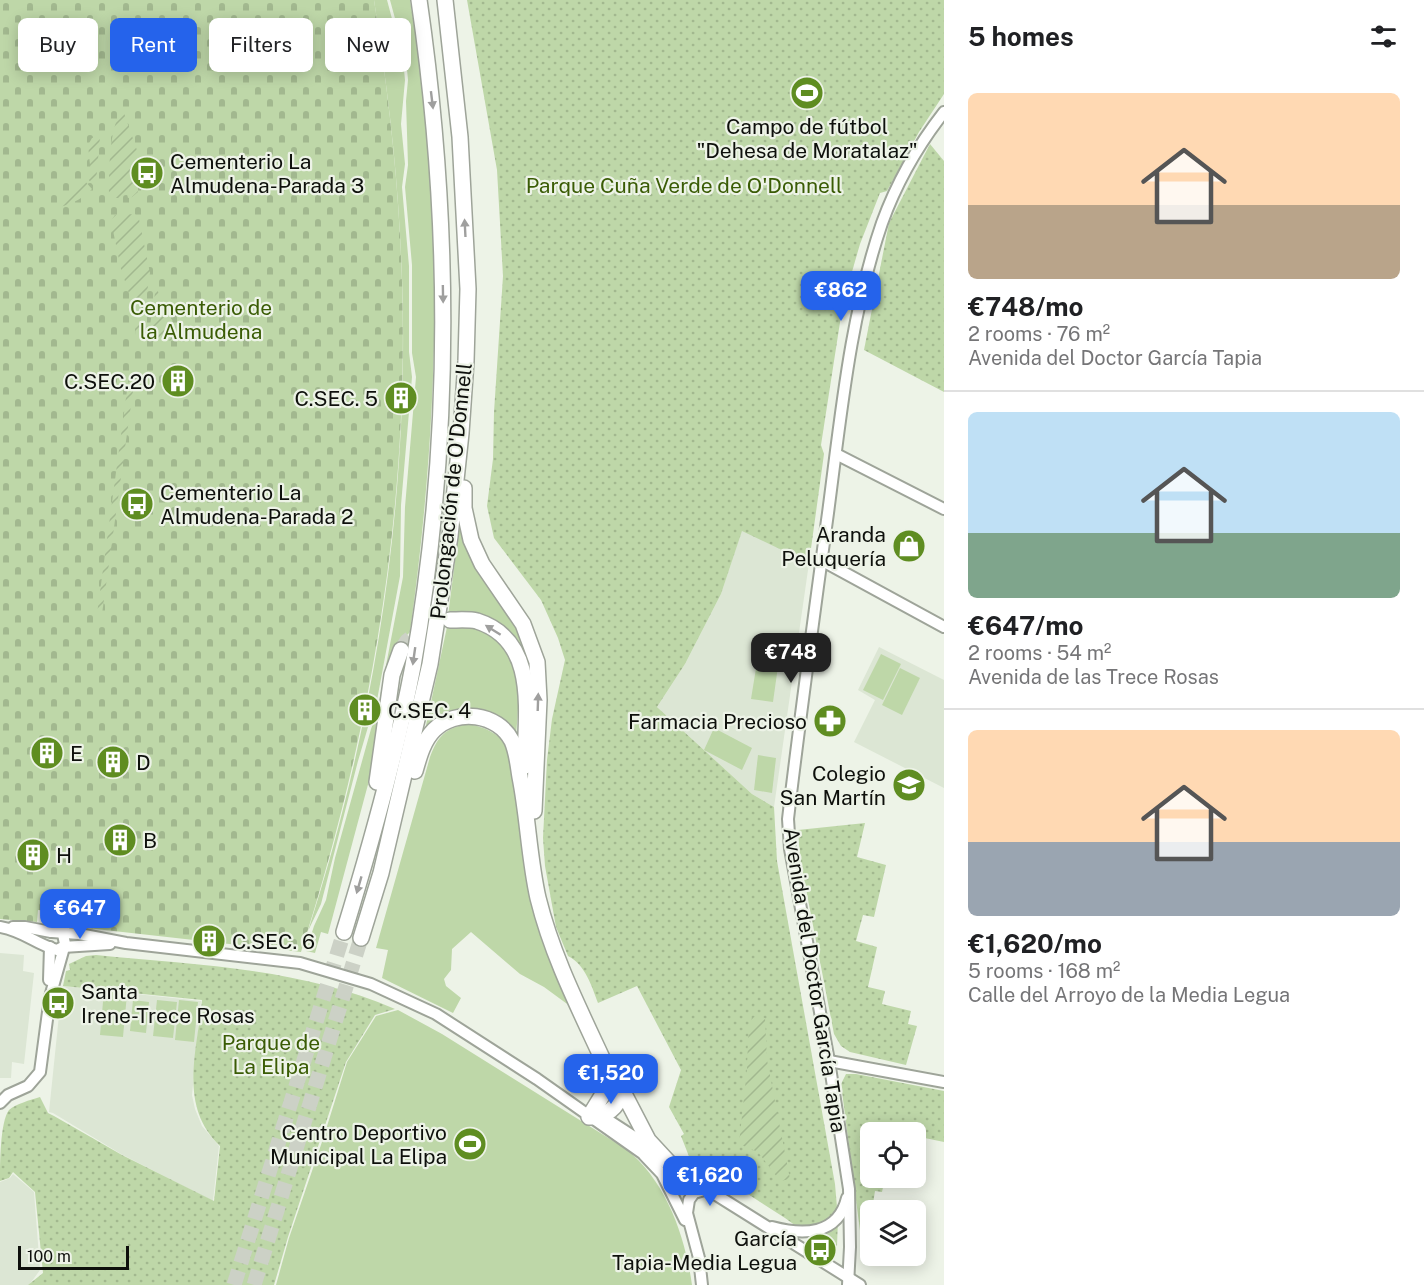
<!DOCTYPE html>
<html lang="en">
<head>
<meta charset="utf-8">
<style>
  :root { --surface:#fff; --page:#f2f2f2; --text:#202124; --muted:#757577; --line:#e0e0e0; --accent:#2563eb }
  body { margin:0; font-family:"Public Sans",sans-serif; background:var(--page); color:var(--text); height:100vh; display:flex; flex-direction:column; font-size:22px; white-space:nowrap }
  * { box-sizing:border-box; margin:0 }
  p { font-size:20px; color:var(--muted) }
  .icon { flex:none; width:33px; height:33px; fill:none; stroke:currentColor; stroke-width:2; stroke-linecap:round; stroke-linejoin:round }
  .map { position:relative; flex:1; overflow:hidden }
  .drawer { display:flex; flex-direction:column; background:var(--surface); width:480px }
  .drawer>* { flex:none }
  .top-card { position:absolute; left:18px; top:18px; width:570px; height:54px; display:flex; gap:12px }
  .tools { position:absolute; left:860px; top:1122px; display:grid; gap:12px }
  .tools a { display:grid; place-items:center; width:66px; height:66px; border-radius:9px; background:var(--surface); box-shadow:0 3px 15px #0003; font-size:30px }
  .scale { position:absolute; left:18px; bottom:15px; width:111px; box-sizing:border-box; padding-left:6px; border:3px solid #0e100c; border-top:0; font-size:16px; line-height:21px; white-space:nowrap; color:#0e100c; -webkit-text-stroke:4px #edf3e7; paint-order:stroke }
  .price { position:absolute; translate:-50% -51px; padding:0 14px; border-radius:12px; background:var(--accent); color:#fff; font-size:20px; line-height:39px; filter:drop-shadow(0 2px 3px #0008) }
  .price::after { content:''; position:absolute; left:50%; top:36px; width:18px; height:14px; margin-left:-9px; background:inherit; clip-path:polygon(0 0,100% 0,50% 100%) }
  .price.selected { background:#222; color:#fff }
  ul { padding:0; list-style:none }
  li { display:grid; align-content:center; gap:12px; height:318px; padding:0 24px }
  li+li { border-top:2px solid var(--line) }
  li span { display:grid; place-items:center; height:186px; border-radius:9px; color:#555 }
  li>.icon { margin-inline-start:auto }
  span .icon { width:108px; height:108px; fill:#fffc; stroke-width:1 }
  li b { font-size:26px }
  h2 { display:flex; justify-content:space-between; align-items:center; height:72px; padding:0 24px; font-size:26px }
  .tag { padding:0 21px; border-radius:9px; background:var(--surface); box-shadow:0 3px 15px #0003; font-size:21px; line-height:54px }
  .tag.selected { background:var(--accent); color:#fff }
  main { display:flex; flex:1; min-height:0 }
  .map>svg:first-child { display:block }
  .built { fill:#dce6d4 }
  .grass { fill:#bed7a8 }
  .cemetery { fill:url(#cemetery-stones) }
  .park { fill:url(#park-dots) }
  .garden { fill:url(#garden-furrows) }
  .lines { fill:none; stroke-linecap:round; stroke-linejoin:round }
  .highway-tunnel { stroke:#ccd1c6; stroke-width:15; stroke-dasharray:15 8; stroke-linecap:butt }
  .minor-casing { stroke:#9ea499; stroke-width:14 }
  .highway-casing { stroke:#9ea499; stroke-width:18 }
  .minor { stroke:#fff; stroke-width:10 }
  .highway { stroke:#fff; stroke-width:15 }
  .oneway { fill:#9f9f9e }
  .labels { text-anchor:middle; dominant-baseline:central; stroke-width:4.5; stroke-linejoin:round; paint-order:stroke }
  .poi-label { font-size:21px; fill:#0e100c; stroke:#edf3e7; text-anchor:start }
  .park-label { font-size:21px; fill:#3a5c05; stroke:#edf3e7 }
  .street-label { font-size:21px; fill:#0e100c; stroke:#edf3e7 }
</style>
</head>
<body>
<main>
<div class="map">
<svg width="944" height="1285" viewBox="0 0 944 1285">
  <defs>
    <pattern id="cemetery-stones" width="16" height="16" patternUnits="userSpaceOnUse" patternTransform="scale(1.5)"><rect width="16" height="16" fill="#bed7a8"/><path d="M2 7V4a2 2 0 0 1 4 0v3zM10 15v-3a2 2 0 0 1 4 0v3z" fill="#a2b88f"/></pattern>
    <pattern id="park-dots" width="8" height="8" patternUnits="userSpaceOnUse" patternTransform="scale(1.5)"><rect width="8" height="8" fill="#bed7a8"/><path d="M2 2h.1M6 6h.1" fill="none" stroke="#a2b88f" stroke-width="1.8" stroke-linecap="round"/></pattern>
    <pattern id="garden-furrows" width="10" height="10" patternUnits="userSpaceOnUse" patternTransform="scale(1.5)"><rect width="10" height="10" fill="#bed7a8"/><path d="M-1 1l2-2M0 10L10 0M9 11l2-2" fill="none" stroke="#a2b88f"/></pattern>
  </defs>
  <rect width="100%" height="100%" fill="#edf3e7"/>
  <g class="built">
    <polygon points="742,530 809,563 774,807 752,794 657,707 685,664 721,594"/>
    <polygon points="879,647 944,680 944,788 854,742 875,700 858,690"/>
    <polygon points="0,953 24,955 23,971 34,973 24,1064 12,1062 11,1078 0,1078"/>
    <polygon points="62,986 201,1001 192,1095 195,1109 202,1126 219,1146 213,1201 121,1154 53,1113 49,1112"/>
    <polygon points="13,1174 34,1192 40,1270 29,1285 0,1285 0,1182 10,1178"/>
  </g>
  <g class="grass">
    <path d="M374,0H387L403,60L405,80L401,124L405,164L402,187L409,266V352L412,377L401,505L400,576L375,711L368,727L358,761L321,904L308,931C380,707 414,471 400,235C396,156 386,78 374,0Z"/>
    <path d="M390,0H410C446,209 439,423 410,632L399,643L374,762L328,934L321,932L315,953L306,951L314,926L326,900L335,858L371,729L377,712L403,577L405,507L416,377L412,353V265L405,187L408,165L406,101L408,80L406,59Z"/>
    <polygon points="460,521 508,608 534,664 535,700 517,644 448,616"/>
    <path d="M461,626C523,633 521,685 516,734L482,712L425,730L447,627Z"/>
    <polygon points="881,654 901,664 883,700 863,690"/>
    <polygon points="758,656 779,659 773,702 751,699"/>
    <polygon points="900,668 920,678 902,715 882,705"/>
    <path d="M468,724C488,728 500,734 510,751C518,808 521,865 536,920C545,951 560,980 574,1009L544,987L520,974L471,932L452,949L451,970L444,979L446,986L461,998L453,1013L382,978L388,950L376,948L430,757C438,736 445,728 468,724Z"/>
    <polygon points="714,728 752,748 742,770 704,750"/>
    <polygon points="758,755 776,758 772,793 754,790"/>
    <polygon points="104,991 127,994 123,1037 100,1035"/>
    <polygon points="133,1000 149,1002 146,1033 130,1031"/>
    <polygon points="157,1000 177,1002 173,1038 153,1036"/>
    <polygon points="179,1000 198,1002 194,1042 175,1040"/>
    <path d="M398,1010L442,1034L626,1149C666,1181 685,1235 692,1285H276L289,1238L323,1139L347,1062L376,1016Z"/>
  </g>
  <path class="cemetery" d="M0,0H374C386,78 396,157 400,236C414,482 376,717 301,952L78,927L79,915L38,910L37,922L0,919Z"/>
  <g class="park">
    <path d="M467,0H944V94L919,132L887,191L880,193L860,244L843,303L821,445L824,454L809,563L742,531L721,594L685,664L657,707L752,794L774,807L777,861L835,1184L838,1219L837,1246L833,1250L825,1247L785,1218L723,1178L690,1159L681,1136L684,1134L669,1107L681,1070L637,986L598,1003C592,987 585,964 568,956L556,927L545,866L543,838L547,760L552,719L565,660L558,638L541,600L494,538L487,506L493,459L494,412L503,276L497,170Z"/>
    <polygon points="930,144 944,161 944,392 864,350 889,223"/>
    <polygon points="865,823 857,857 886,865 874,917 863,915 856,941 877,947 868,987 885,991 882,1004 911,1011 908,1024 917,1026 906,1065 850,1052 841,1046 834,1034 800,858 798,830"/>
    <path d="M96,955C197,965 301,968 395,1009L375,1015L346,1062L288,1237L274,1285H28L43,1273L35,1192L13,1172L9,1178L0,1181C0,1164 0,1122 9,1110C16,1104 30,1100 40,1097L48,1113L54,1116L122,1155L214,1201L220,1146C178,1106 197,1052 202,1000L63,986L66,971L70,970L69,964L86,956Z"/>
    <polygon points="846,1074 856,1074 944,1091 944,1142 915,1136 915,1132 870,1132 870,1178 885,1178 882,1192 875,1191 872,1210 870,1210 863,1254 841,1084"/>
  </g>
  <g class="garden">
    <path d="M121,112L124,113L139,156L138,192L132,197L128,198L127,194H122V198H114L109,194C109,172 109,129 121,112Z"/>
    <polygon points="100,137 96,182 93,185 88,179 91,175 88,145 92,138"/>
    <path d="M84,180L92,189C80,201 68,206 52,208Z"/>
    <polygon points="135,214 139,219 150,273 140,338 135,337 136,315 121,269 111,221 115,215"/>
    <polygon points="156,287 167,312 184,339 183,342 148,338"/>
    <polygon points="130,368 136,369 102,614 97,614"/>
    <polygon points="752,1017 765,1018 767,1060 790,1179 780,1181 758,1152 739,1144 747,1069 748,1039"/>
  </g>
  <g class="lines">
    <g class="highway-tunnel">
      <polyline points="401,650 407,641 426,626"/>
      <polyline points="234,1285 344,932"/>
      <polyline points="254,1285 361,938"/>
    </g>
    <defs>
      <g id="minor">
        <polyline points="836,454 944,509"/>
        <polyline points="821,560 944,627"/>
        <path d="M0,927C24,931 35,944 57,950L63,947L110,944"/>
        <polyline points="13,927 25,927 51,932"/>
        <polyline points="52,932 79,934 126,943 300,963 371,984 436,1014 537,1079 642,1153 662,1161 860,1285"/>
        <polyline points="52,932 52,916"/>
        <polyline points="49,980 50,947"/>
        <polyline points="829,1061 944,1082"/>
        <polyline points="0,1103 8,1095 28,1086 40,1072 50,997 65,944 63,934 66,918"/>
        <polyline points="597,1113 645,1144 651,1150"/>
        <polyline points="644,1155 662,1174 685,1220"/>
        <path d="M772,1227C802,1235 838,1236 847,1198"/>
        <polyline points="702,1285 699,1258 687,1213 689,1200 694,1193 708,1189"/>
        <path d="M848,1285L850,1247L849,1189L829,1061L790,849L788,819C800,717 814,615 828,513C841,415 850,316 882,223C896,184 919,144 944,112"/>
      </g>
      <g id="highway">
        <polyline points="464,488 464,508 471,540 482,564 523,624 537,662 539,700 534,811"/>
        <path d="M450,620C458,620 469,619 477,621C540,641 525,716 525,766"/>
        <path d="M415,771C419,757 423,741 434,730C456,708 498,713 512,741C517,752 518,765 520,777C528,817 529,858 538,898C553,959 582,1014 608,1071L609,1081L608,1086L589,1117C606,1118 618,1107 623,1091"/>
        <polyline points="377,782 392,675 401,650"/>
        <path d="M344,932C371,844 396,756 413,666C452,446 451,221 419,0"/>
        <polyline points="361,938 381,873 430,664 450,536 461,433 466,361 468,289 460,137 445,0"/>
        <polyline points="621,1088 648,1140 673,1167"/>
      </g>
    </defs>
    <use href="#minor" class="minor-casing"/>
    <use href="#highway" class="highway-casing"/>
    <use href="#minor" class="minor"/>
    <use href="#highway" class="highway"/>
  </g>
  <defs><path id="oneway-solid" d="M-6-.8H1V-3.2L6.5 0L1 3.2V.8H-6Z" transform="scale(1.5)"/></defs>
  <g class="oneway">
    <use href="#oneway-solid" transform="translate(432 100) rotate(83)"/>
    <use href="#oneway-solid" transform="translate(465 228) rotate(-93)"/>
    <use href="#oneway-solid" transform="translate(443 294) rotate(89)"/>
    <use href="#oneway-solid" transform="translate(493 630) rotate(-148)"/>
    <use href="#oneway-solid" transform="translate(414 656) rotate(98)"/>
    <use href="#oneway-solid" transform="translate(538 702) rotate(-88)"/>
    <use href="#oneway-solid" transform="translate(359 885) rotate(106)"/>
  </g>
  <defs>
    <symbol id="stadium-disc" viewBox="-11 -11 22 22"><circle r="9.5" fill="#5f8d21" stroke="#edf3e7"/><path d="M0-5a6.5 5 0 1 0 0 10a6.5 5 0 1 0 0-10ZM-3.5-1.8h7v3.6h-7Z" fill="#fff"/></symbol>
    <symbol id="bus-disc" viewBox="-11 -11 22 22"><circle r="9.5" fill="#5f8d21" stroke="#edf3e7"/><path d="M-5-6H5V4H4V6H2V4H-2V6H-4V4H-5ZM-3.5-4V0h7V-4ZM-3.5 1.2v1.5H-2V1.2ZM2 1.2v1.5H3.5V1.2Z" fill="#fff"/></symbol>
    <symbol id="building-disc" viewBox="-11 -11 22 22"><circle r="9.5" fill="#5f8d21" stroke="#edf3e7"/><path d="M-4-6H4V6H1V3H-1V6H-4ZM-2.5-4.3h1.7v1.8h-1.7ZM.8-4.3h1.7v1.8H.8ZM-2.5-1h1.7V.8h-1.7ZM.8-1h1.7V.8H.8Z" fill="#fff"/></symbol>
    <symbol id="shop-disc" viewBox="-11 -11 22 22"><circle r="9.5" fill="#5f8d21" stroke="#edf3e7"/><path d="M-5-2.5h2.3a2.7 3.5 0 0 1 5.4 0H5L5.5 6h-11ZM-1.5-2.5h3a1.5 2.3 0 0 0-3 0Z" fill="#fff"/></symbol>
    <symbol id="pharmacy-disc" viewBox="-11 -11 22 22"><circle r="9.5" fill="#5f8d21" stroke="#edf3e7"/><path d="M-2-6h4v4h4v4h-4v4h-4v-4h-4v-4h4Z" fill="#fff"/></symbol>
    <symbol id="school-disc" viewBox="-11 -11 22 22"><circle r="9.5" fill="#5f8d21" stroke="#edf3e7"/><path d="M0-5L7-2L0 1L-7-2ZM-4 1L0 2.5L4 1V4Q0 6-4 4Z" fill="#fff"/></symbol>
  </defs>
  <g fill-rule="evenodd">
    <use href="#stadium-disc" x="788" y="74" width="38" height="38"/>
    <use href="#bus-disc" x="128" y="154" width="38" height="38"/>
    <use href="#building-disc" x="159" y="362" width="38" height="38"/>
    <use href="#building-disc" x="382" y="379" width="38" height="38"/>
    <use href="#bus-disc" x="118" y="485" width="38" height="38"/>
    <use href="#shop-disc" x="890" y="527" width="38" height="38"/>
    <use href="#building-disc" x="346" y="691" width="38" height="38"/>
    <use href="#pharmacy-disc" x="811" y="702" width="38" height="38"/>
    <use href="#building-disc" x="28" y="734" width="38" height="38"/>
    <use href="#building-disc" x="94" y="743" width="38" height="38"/>
    <use href="#school-disc" x="890" y="766" width="38" height="38"/>
    <use href="#building-disc" x="101" y="821" width="38" height="38"/>
    <use href="#building-disc" x="14" y="836" width="38" height="38"/>
    <use href="#building-disc" x="190" y="922" width="38" height="38"/>
    <use href="#bus-disc" x="39" y="984" width="38" height="38"/>
    <use href="#stadium-disc" x="451" y="1125" width="38" height="38"/>
    <use href="#bus-disc" x="801" y="1231" width="38" height="38"/>
  </g>
  <g class="labels">
    <g class="poi-label">
      <text x="807" y="126" text-anchor="middle">Campo de fútbol<tspan x="807" dy="24">"Dehesa de Moratalaz"</tspan></text>
      <text x="170" y="161">Cementerio La<tspan x="170" dy="24">Almudena-Parada 3</tspan></text>
      <text x="155" y="381" text-anchor="end">C.SEC.20</text>
      <text x="378" y="398" text-anchor="end">C.SEC. 5</text>
      <text x="160" y="492">Cementerio La<tspan x="160" dy="24">Almudena-Parada 2</tspan></text>
      <text x="886" y="534" text-anchor="end">Aranda<tspan x="886" dy="24">Peluquería</tspan></text>
      <text x="388" y="710">C.SEC. 4</text>
      <text x="807" y="721" text-anchor="end">Farmacia Precioso</text>
      <text x="70" y="753">E</text>
      <text x="136" y="762">D</text>
      <text x="886" y="773" text-anchor="end">Colegio<tspan x="886" dy="24">San Martín</tspan></text>
      <text x="143" y="840">B</text>
      <text x="56" y="855">H</text>
      <text x="232" y="941">C.SEC. 6</text>
      <text x="81" y="991">Santa<tspan x="81" dy="24">Irene-Trece Rosas</tspan></text>
      <text x="447" y="1132" text-anchor="end">Centro Deportivo<tspan x="447" dy="24">Municipal La Elipa</tspan></text>
      <text x="797" y="1238" text-anchor="end">García<tspan x="797" dy="24">Tapia-Media Legua</tspan></text>
    </g>
    <g class="park-label">
      <text x="684" y="185">Parque Cuña Verde de O'Donnell</text>
      <text x="201" y="307">Cementerio de<tspan x="201" dy="24">la Almudena</tspan></text>
      <text x="271" y="1042">Parque de<tspan x="271" dy="24">La Elipa</tspan></text>
    </g>
    <g class="street-label">
      <text transform="translate(451 491) rotate(-84)">Prolongación de O'Donnell</text>
      <text transform="translate(815 980) rotate(81)">Avenida del Doctor García Tapia</text>
    </g>
  </g>
</svg>
<div class="tools">
<a><svg class="icon" aria-label="locate" viewBox="0 0 24 24"><circle cx="12" cy="12" r="6"/><path d="M12 2v4M12 18v4M2 12h4M18 12h4"/></svg></a>
<a><svg class="icon" aria-label="layers" viewBox="0 0 24 24"><path d="M12 4l9 5-9 5-9-5zM3 14l9 5 9-5"/></svg></a>
</div>
<div class="scale">100 m</div>
<b class="price" style="left:841px;top:322px">€862</b>
<b class="price selected" style="left:791px;top:684px">€748</b>
<b class="price" style="left:80px;top:940px">€647</b>
<b class="price" style="left:611px;top:1105px">€1,520</b>
<b class="price" style="left:710px;top:1207px">€1,620</b>
<div class="top-card">
<a class="tag">Buy</a>
<a class="tag selected">Rent</a>
<a class="tag">Filters</a>
<a class="tag">New</a>
</div>
</div>
<section class="drawer">
<h2>5 homes<svg class="icon" aria-label="filters" viewBox="0 0 24 24"><path d="M4 7h16M4 17h16"/><circle cx="9" cy="7" r="2"/><circle cx="15" cy="17" r="2"/></svg></h2>
<ul>
<li><span style="background:linear-gradient(#ffd9b3 60%,#b9a48a 0)"><svg class="icon" aria-label="home" viewBox="0 0 24 24"><path d="M3 11l9-7 9 7M6 9v11h12V9"/></svg></span><div><b>€748/mo</b><p>2 rooms · 76 m²</p><p>Avenida del Doctor García Tapia</p></div></li>
<li><span style="background:linear-gradient(#bfe0f5 65%,#7fa58c 0)"><svg class="icon" aria-label="home" viewBox="0 0 24 24"><path d="M3 11l9-7 9 7M6 9v11h12V9"/></svg></span><div><b>€647/mo</b><p>2 rooms · 54 m²</p><p>Avenida de las Trece Rosas</p></div></li>
<li><span style="background:linear-gradient(#ffd9b3 60%,#9aa5b1 0)"><svg class="icon" aria-label="home" viewBox="0 0 24 24"><path d="M3 11l9-7 9 7M6 9v11h12V9"/></svg></span><div><b>€1,620/mo</b><p>5 rooms · 168 m²</p><p>Calle del Arroyo de la Media Legua</p></div></li>
</ul>
</section>
</main>
</body>
</html>
